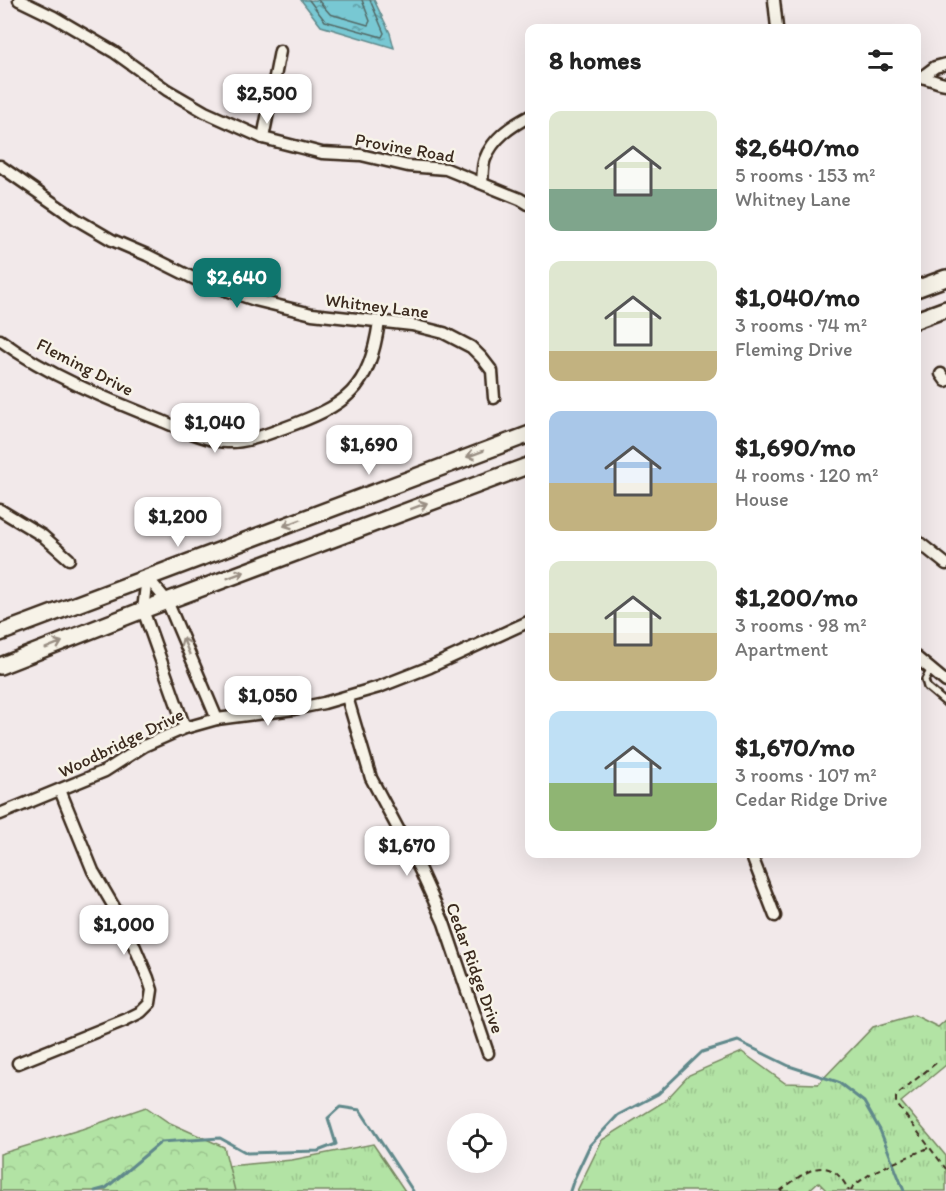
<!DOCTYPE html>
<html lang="en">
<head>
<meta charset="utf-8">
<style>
  :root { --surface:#fff; --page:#f2f2f2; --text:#222; --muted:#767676; --accent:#0f766e }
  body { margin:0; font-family:Itim,sans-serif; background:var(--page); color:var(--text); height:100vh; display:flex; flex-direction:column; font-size:22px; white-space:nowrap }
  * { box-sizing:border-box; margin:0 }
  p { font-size:20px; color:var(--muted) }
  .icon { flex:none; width:33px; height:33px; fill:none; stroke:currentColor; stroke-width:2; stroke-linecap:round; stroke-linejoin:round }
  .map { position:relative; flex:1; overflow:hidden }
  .panel { position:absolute; left:525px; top:24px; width:396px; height:834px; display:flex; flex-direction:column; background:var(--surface); border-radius:12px; box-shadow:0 6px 24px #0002 }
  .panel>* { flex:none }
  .fabs { position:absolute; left:447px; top:1113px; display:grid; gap:12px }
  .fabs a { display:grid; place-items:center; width:60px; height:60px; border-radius:50%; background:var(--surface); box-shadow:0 6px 24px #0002; font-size:30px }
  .price { position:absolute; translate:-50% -51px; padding:0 14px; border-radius:12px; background:#fff; color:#222; font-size:20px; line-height:39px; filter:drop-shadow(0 2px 3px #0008) }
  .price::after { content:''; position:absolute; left:50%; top:36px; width:18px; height:14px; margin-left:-9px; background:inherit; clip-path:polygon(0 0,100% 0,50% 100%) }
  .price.on { background:var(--accent); color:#fff }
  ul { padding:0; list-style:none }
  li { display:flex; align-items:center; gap:18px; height:150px; padding:0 24px }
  li span { display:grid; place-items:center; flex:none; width:168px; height:120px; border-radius:12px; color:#555 }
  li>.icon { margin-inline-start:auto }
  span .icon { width:72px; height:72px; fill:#fffc; stroke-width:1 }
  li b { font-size:26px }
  h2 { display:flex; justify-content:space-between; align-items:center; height:72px; padding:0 24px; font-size:26px }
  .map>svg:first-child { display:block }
  .grass { fill:url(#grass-tufts); stroke:#768661; stroke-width:1.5 }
  .forest { fill:url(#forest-crowns); stroke:#768661; stroke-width:1.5 }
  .water { fill:url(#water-ripples); stroke:#60898b; stroke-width:1.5 }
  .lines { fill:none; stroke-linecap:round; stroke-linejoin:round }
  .shore { stroke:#536966; stroke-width:1.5 }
  .stream { stroke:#60898b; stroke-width:3 }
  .service-casing { stroke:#3b2a1e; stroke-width:10 }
  .minor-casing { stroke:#3b2a1e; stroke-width:15 }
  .secondary-casing { stroke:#3b2a1e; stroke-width:20 }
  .path { stroke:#3b2a1e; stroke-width:2; stroke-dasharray:6 4.5; stroke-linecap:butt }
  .service { stroke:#f7f3e8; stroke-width:5 }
  .minor { stroke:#f7f3e8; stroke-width:10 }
  .secondary { stroke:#f7f3e8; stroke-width:15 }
  .oneway { stroke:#998e83 }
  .labels { text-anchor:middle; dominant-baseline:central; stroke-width:5; stroke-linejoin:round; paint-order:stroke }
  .street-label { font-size:18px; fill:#3b2a1e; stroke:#f7f3e8 }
</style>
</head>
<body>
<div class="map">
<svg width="946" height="1191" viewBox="0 0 946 1191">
  <defs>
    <pattern id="grass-tufts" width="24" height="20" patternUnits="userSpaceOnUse" patternTransform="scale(1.5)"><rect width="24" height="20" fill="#b2e3a4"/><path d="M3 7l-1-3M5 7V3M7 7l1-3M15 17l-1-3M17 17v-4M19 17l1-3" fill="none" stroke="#9ac38d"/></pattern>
    <pattern id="forest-crowns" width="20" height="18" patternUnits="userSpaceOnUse" patternTransform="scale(1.5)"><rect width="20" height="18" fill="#b2e3a4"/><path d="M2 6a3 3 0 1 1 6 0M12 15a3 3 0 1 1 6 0" fill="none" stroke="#9ac38d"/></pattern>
    <pattern id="water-ripples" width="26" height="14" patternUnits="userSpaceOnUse" patternTransform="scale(1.5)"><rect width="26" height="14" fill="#78c8d3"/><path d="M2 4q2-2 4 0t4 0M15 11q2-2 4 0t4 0" fill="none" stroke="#64a3ab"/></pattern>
  </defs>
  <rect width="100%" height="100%" fill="#f2e9ea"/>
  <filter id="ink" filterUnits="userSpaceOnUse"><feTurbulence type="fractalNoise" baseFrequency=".0167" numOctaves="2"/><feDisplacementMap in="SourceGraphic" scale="12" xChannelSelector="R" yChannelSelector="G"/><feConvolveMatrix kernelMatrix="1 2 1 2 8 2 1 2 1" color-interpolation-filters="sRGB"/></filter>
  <g filter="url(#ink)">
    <g class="grass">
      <polygon points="914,1015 938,1027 946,1020 946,1065 901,1102 946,1156 946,1191 827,1191 818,1182 808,1191 577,1191 602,1140 665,1101 689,1075 742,1052 785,1083 818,1084 873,1027"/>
      <polygon points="373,1144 405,1191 117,1191 217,1167 292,1160"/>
    </g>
    <polygon class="forest" points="146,1107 168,1122 224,1147 235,1191 0,1191 0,1154 82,1129"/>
    <polygon class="water" points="301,0 374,0 390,33 394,48 321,26"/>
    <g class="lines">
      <g class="shore">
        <polyline points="309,0 325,21 382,37 384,33 370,0"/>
        <polyline points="318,0 330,14 368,25 370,21 362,0"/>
      </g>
      <g class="stream">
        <polyline points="95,1191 106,1188 161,1142 220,1138 247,1153 318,1151 336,1144 328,1118 340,1107 360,1110 413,1191"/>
        <polyline points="570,1191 574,1179 590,1145 618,1115 658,1094 702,1052 738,1041 789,1066 838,1082 864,1102 880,1130 904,1191"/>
      </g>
      <defs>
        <polyline id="service" points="931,669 925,680 927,687 946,703"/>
        <g id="minor">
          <polyline points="19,0 54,17 114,52 167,90 205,112 263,138 322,153 361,155 408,166 446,169 520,199 530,205"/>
          <polyline points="774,0 777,28"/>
          <polyline points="923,76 935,67 946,64"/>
          <path d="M916,77C927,76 935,83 946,84"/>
          <polyline points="263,138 280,51"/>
          <polyline points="0,166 76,219 112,240 147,255 201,282 255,300 312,314 412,325 444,333 471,347 482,358 492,371 494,398"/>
          <path d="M482,183C483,176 482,166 485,159C493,138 511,126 530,116"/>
          <path d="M0,340C49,376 107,399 162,421C179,428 210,442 227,442C246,443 267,434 284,428C347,405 369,390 379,322"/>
          <polyline points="941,374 946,381"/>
          <polyline points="0,510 43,536 69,559"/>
          <polyline points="916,540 946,564"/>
          <polyline points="147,577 167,601 217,719"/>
          <polyline points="147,577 143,610 185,728"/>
          <polyline points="916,657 946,682"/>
          <polyline points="347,697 371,778 420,870 444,923 488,1053"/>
          <polyline points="0,814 105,771 144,746 185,728 217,719 294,709 324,703 379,687 430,667 530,621"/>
          <polyline points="751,854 775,916"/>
          <polyline points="18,1063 125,1020 141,1012 150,1003 152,990 148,978 128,931 93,871 60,790"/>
        </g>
        <g id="secondary">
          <polyline points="916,289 946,278"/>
          <polyline points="916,320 946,309"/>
          <polyline points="0,633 530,434"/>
          <polyline points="0,666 143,610 530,465"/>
        </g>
      </defs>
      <use href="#service" class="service-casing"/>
      <use href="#minor" class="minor-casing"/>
      <use href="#secondary" class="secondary-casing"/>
      <g class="path">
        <polyline points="936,1063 899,1093 896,1097 896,1103 946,1169"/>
        <path d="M780,1191C806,1171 829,1151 849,1191"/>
        <polyline points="851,1191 853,1186 873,1172 928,1148"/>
      </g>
      <use href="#service" class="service"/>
      <use href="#minor" class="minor"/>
      <use href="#secondary" class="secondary"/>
    </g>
    <defs><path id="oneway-shaft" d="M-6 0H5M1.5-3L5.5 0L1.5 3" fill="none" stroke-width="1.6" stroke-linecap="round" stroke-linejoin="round" transform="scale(1.5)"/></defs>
    <g class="oneway">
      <use href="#oneway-shaft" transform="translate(475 454) rotate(159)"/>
      <use href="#oneway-shaft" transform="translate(419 506) rotate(-21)"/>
      <use href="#oneway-shaft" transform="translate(292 523) rotate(159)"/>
      <use href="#oneway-shaft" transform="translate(236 575) rotate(-21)"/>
      <use href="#oneway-shaft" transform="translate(54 645) rotate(-22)"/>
      <use href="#oneway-shaft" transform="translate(186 646) rotate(-113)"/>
    </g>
  </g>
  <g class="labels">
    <g class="street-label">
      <text transform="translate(405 148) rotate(10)">Provine Road</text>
      <text transform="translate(377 306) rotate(7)">Whitney Lane</text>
      <text transform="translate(85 367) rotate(27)">Fleming Drive</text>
      <text transform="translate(121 743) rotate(-26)">Woodbridge Drive</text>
      <text transform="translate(475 968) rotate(70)">Cedar Ridge Drive</text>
    </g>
  </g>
</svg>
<div class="fabs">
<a><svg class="icon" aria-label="locate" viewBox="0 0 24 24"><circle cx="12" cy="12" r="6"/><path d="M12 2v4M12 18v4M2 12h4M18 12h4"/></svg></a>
</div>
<b class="price" style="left:267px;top:125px">$2,500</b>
<b class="price on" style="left:237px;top:309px">$2,640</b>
<b class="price" style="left:215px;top:454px">$1,040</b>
<b class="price" style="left:369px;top:476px">$1,690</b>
<b class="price" style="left:178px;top:548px">$1,200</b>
<b class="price" style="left:268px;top:727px">$1,050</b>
<b class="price" style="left:407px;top:877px">$1,670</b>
<b class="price" style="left:124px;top:956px">$1,000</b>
<section class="panel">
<h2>8 homes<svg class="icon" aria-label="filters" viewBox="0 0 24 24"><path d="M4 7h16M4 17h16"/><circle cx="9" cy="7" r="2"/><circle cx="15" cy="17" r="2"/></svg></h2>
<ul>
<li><span style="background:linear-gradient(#dfe7d0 65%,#7fa58c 0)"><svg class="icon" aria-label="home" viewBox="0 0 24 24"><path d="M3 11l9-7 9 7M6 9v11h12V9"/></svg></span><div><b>$2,640/mo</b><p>5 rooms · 153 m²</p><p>Whitney Lane</p></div></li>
<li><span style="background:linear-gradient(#dfe7d0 75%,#c2b280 0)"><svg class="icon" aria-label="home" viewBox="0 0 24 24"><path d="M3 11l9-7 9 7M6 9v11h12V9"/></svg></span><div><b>$1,040/mo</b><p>3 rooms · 74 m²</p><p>Fleming Drive</p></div></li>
<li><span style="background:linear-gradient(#a9c7e8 60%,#c2b280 0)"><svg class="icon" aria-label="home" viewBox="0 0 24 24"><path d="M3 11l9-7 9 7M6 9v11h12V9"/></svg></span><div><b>$1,690/mo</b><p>4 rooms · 120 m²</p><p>House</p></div></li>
<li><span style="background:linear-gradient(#dfe7d0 60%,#c2b280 0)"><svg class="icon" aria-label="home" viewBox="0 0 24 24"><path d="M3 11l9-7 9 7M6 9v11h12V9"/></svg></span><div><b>$1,200/mo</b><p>3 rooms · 98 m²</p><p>Apartment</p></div></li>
<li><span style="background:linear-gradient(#bfe0f5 60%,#8fb573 0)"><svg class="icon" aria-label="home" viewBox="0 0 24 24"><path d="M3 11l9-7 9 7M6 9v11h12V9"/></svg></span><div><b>$1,670/mo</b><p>3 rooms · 107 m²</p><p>Cedar Ridge Drive</p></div></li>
</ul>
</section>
</div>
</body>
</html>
